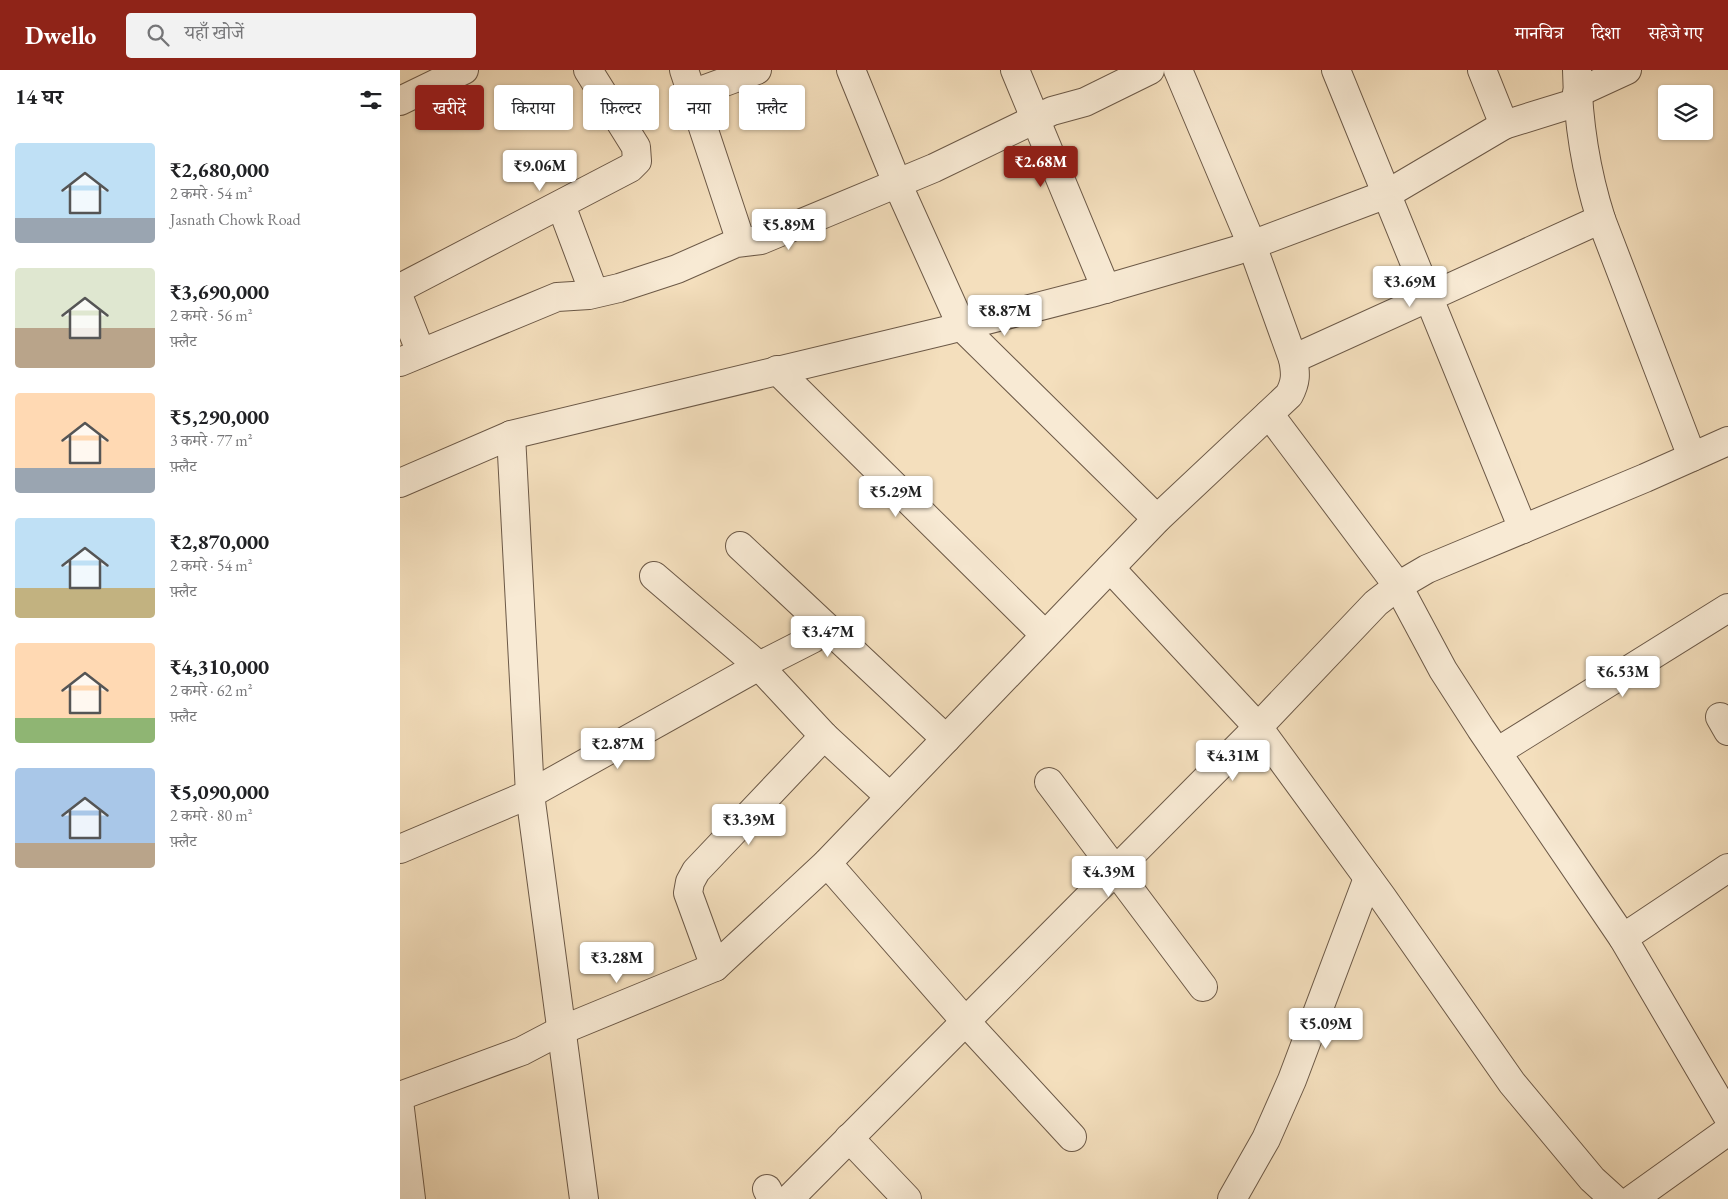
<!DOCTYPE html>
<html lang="hi">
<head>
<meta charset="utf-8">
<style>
  :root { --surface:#fff; --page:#f2f2f2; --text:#202124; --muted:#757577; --accent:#8f2418 }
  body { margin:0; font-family:"EB Garamond","Noto Serif Devanagari",serif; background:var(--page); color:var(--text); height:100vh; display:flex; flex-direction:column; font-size:19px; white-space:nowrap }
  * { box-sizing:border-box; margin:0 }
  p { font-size:16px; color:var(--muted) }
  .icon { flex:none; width:28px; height:28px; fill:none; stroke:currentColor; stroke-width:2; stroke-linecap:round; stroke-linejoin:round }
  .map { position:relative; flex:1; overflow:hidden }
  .panel { display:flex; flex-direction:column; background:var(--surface); width:400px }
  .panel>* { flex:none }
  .top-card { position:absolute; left:15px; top:15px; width:475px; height:45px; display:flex; gap:10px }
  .controls { position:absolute; left:1258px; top:15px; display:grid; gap:10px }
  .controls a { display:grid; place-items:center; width:55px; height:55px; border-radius:5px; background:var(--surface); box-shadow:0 1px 4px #0004; font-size:25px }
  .price { position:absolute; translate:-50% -42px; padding:0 11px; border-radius:5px; background:#fff; color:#222; font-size:16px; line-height:32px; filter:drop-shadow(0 1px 2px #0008) }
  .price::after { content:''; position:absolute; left:50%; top:30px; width:15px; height:11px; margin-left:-8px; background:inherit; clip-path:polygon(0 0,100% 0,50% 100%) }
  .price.on { background:var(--accent); color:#fff }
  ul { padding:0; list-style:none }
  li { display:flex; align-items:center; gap:15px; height:125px; padding:0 15px }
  li span { display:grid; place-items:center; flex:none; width:140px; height:100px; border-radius:5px; color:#555 }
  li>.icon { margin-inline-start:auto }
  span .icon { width:60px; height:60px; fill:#fffc; stroke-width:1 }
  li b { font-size:21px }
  h2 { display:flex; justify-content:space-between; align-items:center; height:60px; padding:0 15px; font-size:21px }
  .tag { padding:0 18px; border-radius:5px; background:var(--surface); box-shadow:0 1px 4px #0004; font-size:18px; line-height:45px }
  .tag.on { background:var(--accent); color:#fff }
  header { display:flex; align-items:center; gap:30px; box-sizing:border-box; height:70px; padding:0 25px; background:var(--accent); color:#fff }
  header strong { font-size:24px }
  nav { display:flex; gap:28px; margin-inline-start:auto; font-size:18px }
  .search { width:350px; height:45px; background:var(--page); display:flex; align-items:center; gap:12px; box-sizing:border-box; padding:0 18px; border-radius:5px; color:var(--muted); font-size:19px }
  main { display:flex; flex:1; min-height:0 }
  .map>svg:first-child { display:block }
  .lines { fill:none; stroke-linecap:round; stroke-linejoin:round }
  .street-casing { stroke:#6c5947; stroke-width:30 }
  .street { stroke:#f8ead4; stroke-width:28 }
</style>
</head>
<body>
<header>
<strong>Dwello</strong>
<div class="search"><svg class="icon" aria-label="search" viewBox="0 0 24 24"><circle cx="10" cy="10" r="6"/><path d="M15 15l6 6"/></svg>यहाँ खोजें</div>
<nav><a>मानचित्र</a><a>दिशा</a><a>सहेजे गए</a></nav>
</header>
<main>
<section class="panel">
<h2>14 घर<svg class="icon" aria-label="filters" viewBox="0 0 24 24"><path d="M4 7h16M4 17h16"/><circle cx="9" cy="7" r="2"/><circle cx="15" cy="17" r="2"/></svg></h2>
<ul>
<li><span style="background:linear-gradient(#bfe0f5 75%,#9aa5b1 0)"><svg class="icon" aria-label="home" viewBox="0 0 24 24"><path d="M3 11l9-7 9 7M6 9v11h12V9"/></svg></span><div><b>₹2,680,000</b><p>2 कमरे · 54 m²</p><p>Jasnath Chowk Road</p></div></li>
<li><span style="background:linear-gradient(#dfe7d0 60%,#b9a48a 0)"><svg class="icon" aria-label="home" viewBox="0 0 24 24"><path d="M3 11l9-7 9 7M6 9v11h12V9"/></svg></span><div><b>₹3,690,000</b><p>2 कमरे · 56 m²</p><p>फ़्लैट</p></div></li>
<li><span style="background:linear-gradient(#ffd9b3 75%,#9aa5b1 0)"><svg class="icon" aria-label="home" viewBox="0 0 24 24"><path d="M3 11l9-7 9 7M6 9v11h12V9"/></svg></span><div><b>₹5,290,000</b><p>3 कमरे · 77 m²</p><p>फ़्लैट</p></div></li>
<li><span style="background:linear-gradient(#bfe0f5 70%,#c2b280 0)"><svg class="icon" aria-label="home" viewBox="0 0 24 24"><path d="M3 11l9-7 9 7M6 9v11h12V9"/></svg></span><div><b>₹2,870,000</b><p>2 कमरे · 54 m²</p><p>फ़्लैट</p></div></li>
<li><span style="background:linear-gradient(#ffd9b3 75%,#8fb573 0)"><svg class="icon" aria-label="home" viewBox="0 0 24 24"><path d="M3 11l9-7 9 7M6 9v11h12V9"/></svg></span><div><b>₹4,310,000</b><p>2 कमरे · 62 m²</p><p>फ़्लैट</p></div></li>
<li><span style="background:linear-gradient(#a9c7e8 75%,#b9a48a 0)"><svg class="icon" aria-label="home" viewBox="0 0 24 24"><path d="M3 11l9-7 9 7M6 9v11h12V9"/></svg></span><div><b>₹5,090,000</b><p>2 कमरे · 80 m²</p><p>फ़्लैट</p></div></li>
</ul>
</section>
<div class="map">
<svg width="1328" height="1129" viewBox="0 0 1328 1129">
  <rect width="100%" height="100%" fill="#f4dfbd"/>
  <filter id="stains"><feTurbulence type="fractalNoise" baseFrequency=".004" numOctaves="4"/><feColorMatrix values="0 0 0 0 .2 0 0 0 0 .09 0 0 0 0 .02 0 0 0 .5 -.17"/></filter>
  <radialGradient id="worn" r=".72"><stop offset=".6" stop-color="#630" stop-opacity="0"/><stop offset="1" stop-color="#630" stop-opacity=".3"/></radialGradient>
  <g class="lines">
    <defs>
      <g id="street">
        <polyline points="284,0 341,172"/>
        <polyline points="451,0 497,113 562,257 757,449"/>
        <polyline points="615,0 706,219"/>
        <polyline points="936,0 1123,459"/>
        <polyline points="1082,0 1104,55"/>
        <path d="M1177,0C1178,52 1185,99 1201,149L1292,387"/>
        <polyline points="1177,23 1227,0"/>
        <polyline points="292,24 357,0"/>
        <polyline points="0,31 64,0"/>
        <polyline points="161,135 194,223"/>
        <polyline points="0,218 230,98 237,91 236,77 188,0"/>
        <polyline points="0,230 21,283"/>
        <polyline points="893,289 1201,149"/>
        <polyline points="0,292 157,227 189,225 219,218 277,199 336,173 361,170 534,98 652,41 685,32 750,0"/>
        <polyline points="377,300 645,565"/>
        <polyline points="869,344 998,516 1043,600 1081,659 1223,868 1328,1047"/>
        <polyline points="111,365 130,724 184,1129"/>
        <polyline points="0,413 111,365 548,260 691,223 838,180 987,124 1104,55 1178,32"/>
        <polyline points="340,476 546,669"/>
        <polyline points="710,498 858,657 982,827 1112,1013 1192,1109 1214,1129"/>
        <polyline points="254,506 359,596 424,666 490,727"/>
        <polyline points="1320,647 1328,661"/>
        <polyline points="1097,682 1328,538"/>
        <polyline points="649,712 803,917"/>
        <polyline points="0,779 130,724 359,596 412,569"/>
        <polyline points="427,793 566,952 672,1067"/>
        <polyline points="1223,868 1328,798"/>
        <polyline points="315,897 288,823 290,812 296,801 424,666"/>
        <path d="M0,1026L122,981L162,960L315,897L427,793L757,449L889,325C896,312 896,304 893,289L852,175L778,0"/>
        <polyline points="0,1039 11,1129"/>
        <polyline points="449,1068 507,1129"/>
        <polyline points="367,1119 372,1129"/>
        <polyline points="389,1129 858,657 976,533 998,516 1027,499 1245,408 1328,371"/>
        <polyline points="832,1129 866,1069 892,1010 968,808"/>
        <polyline points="1233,1129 1328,1061"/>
      </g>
    </defs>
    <use href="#street" class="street-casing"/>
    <use href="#street" class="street"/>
  </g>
  <rect width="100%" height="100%" filter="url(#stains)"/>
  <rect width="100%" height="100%" fill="url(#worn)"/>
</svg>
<div class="controls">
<a><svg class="icon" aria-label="layers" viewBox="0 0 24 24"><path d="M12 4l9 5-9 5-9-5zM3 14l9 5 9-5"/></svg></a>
</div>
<b class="price on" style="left:641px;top:118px">₹2.68M</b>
<b class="price" style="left:140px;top:122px">₹9.06M</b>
<b class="price" style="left:389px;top:181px">₹5.89M</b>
<b class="price" style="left:1010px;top:238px">₹3.69M</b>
<b class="price" style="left:605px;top:267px">₹8.87M</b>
<b class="price" style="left:496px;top:448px">₹5.29M</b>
<b class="price" style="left:428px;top:588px">₹3.47M</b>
<b class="price" style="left:1223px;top:628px">₹6.53M</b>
<b class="price" style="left:218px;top:700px">₹2.87M</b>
<b class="price" style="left:833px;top:712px">₹4.31M</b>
<b class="price" style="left:349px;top:776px">₹3.39M</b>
<b class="price" style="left:709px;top:828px">₹4.39M</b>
<b class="price" style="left:217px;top:914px">₹3.28M</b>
<b class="price" style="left:926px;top:980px">₹5.09M</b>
<div class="top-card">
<a class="tag on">खरीदें</a>
<a class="tag">किराया</a>
<a class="tag">फ़िल्टर</a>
<a class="tag">नया</a>
<a class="tag">फ़्लैट</a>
</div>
</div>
</main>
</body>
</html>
